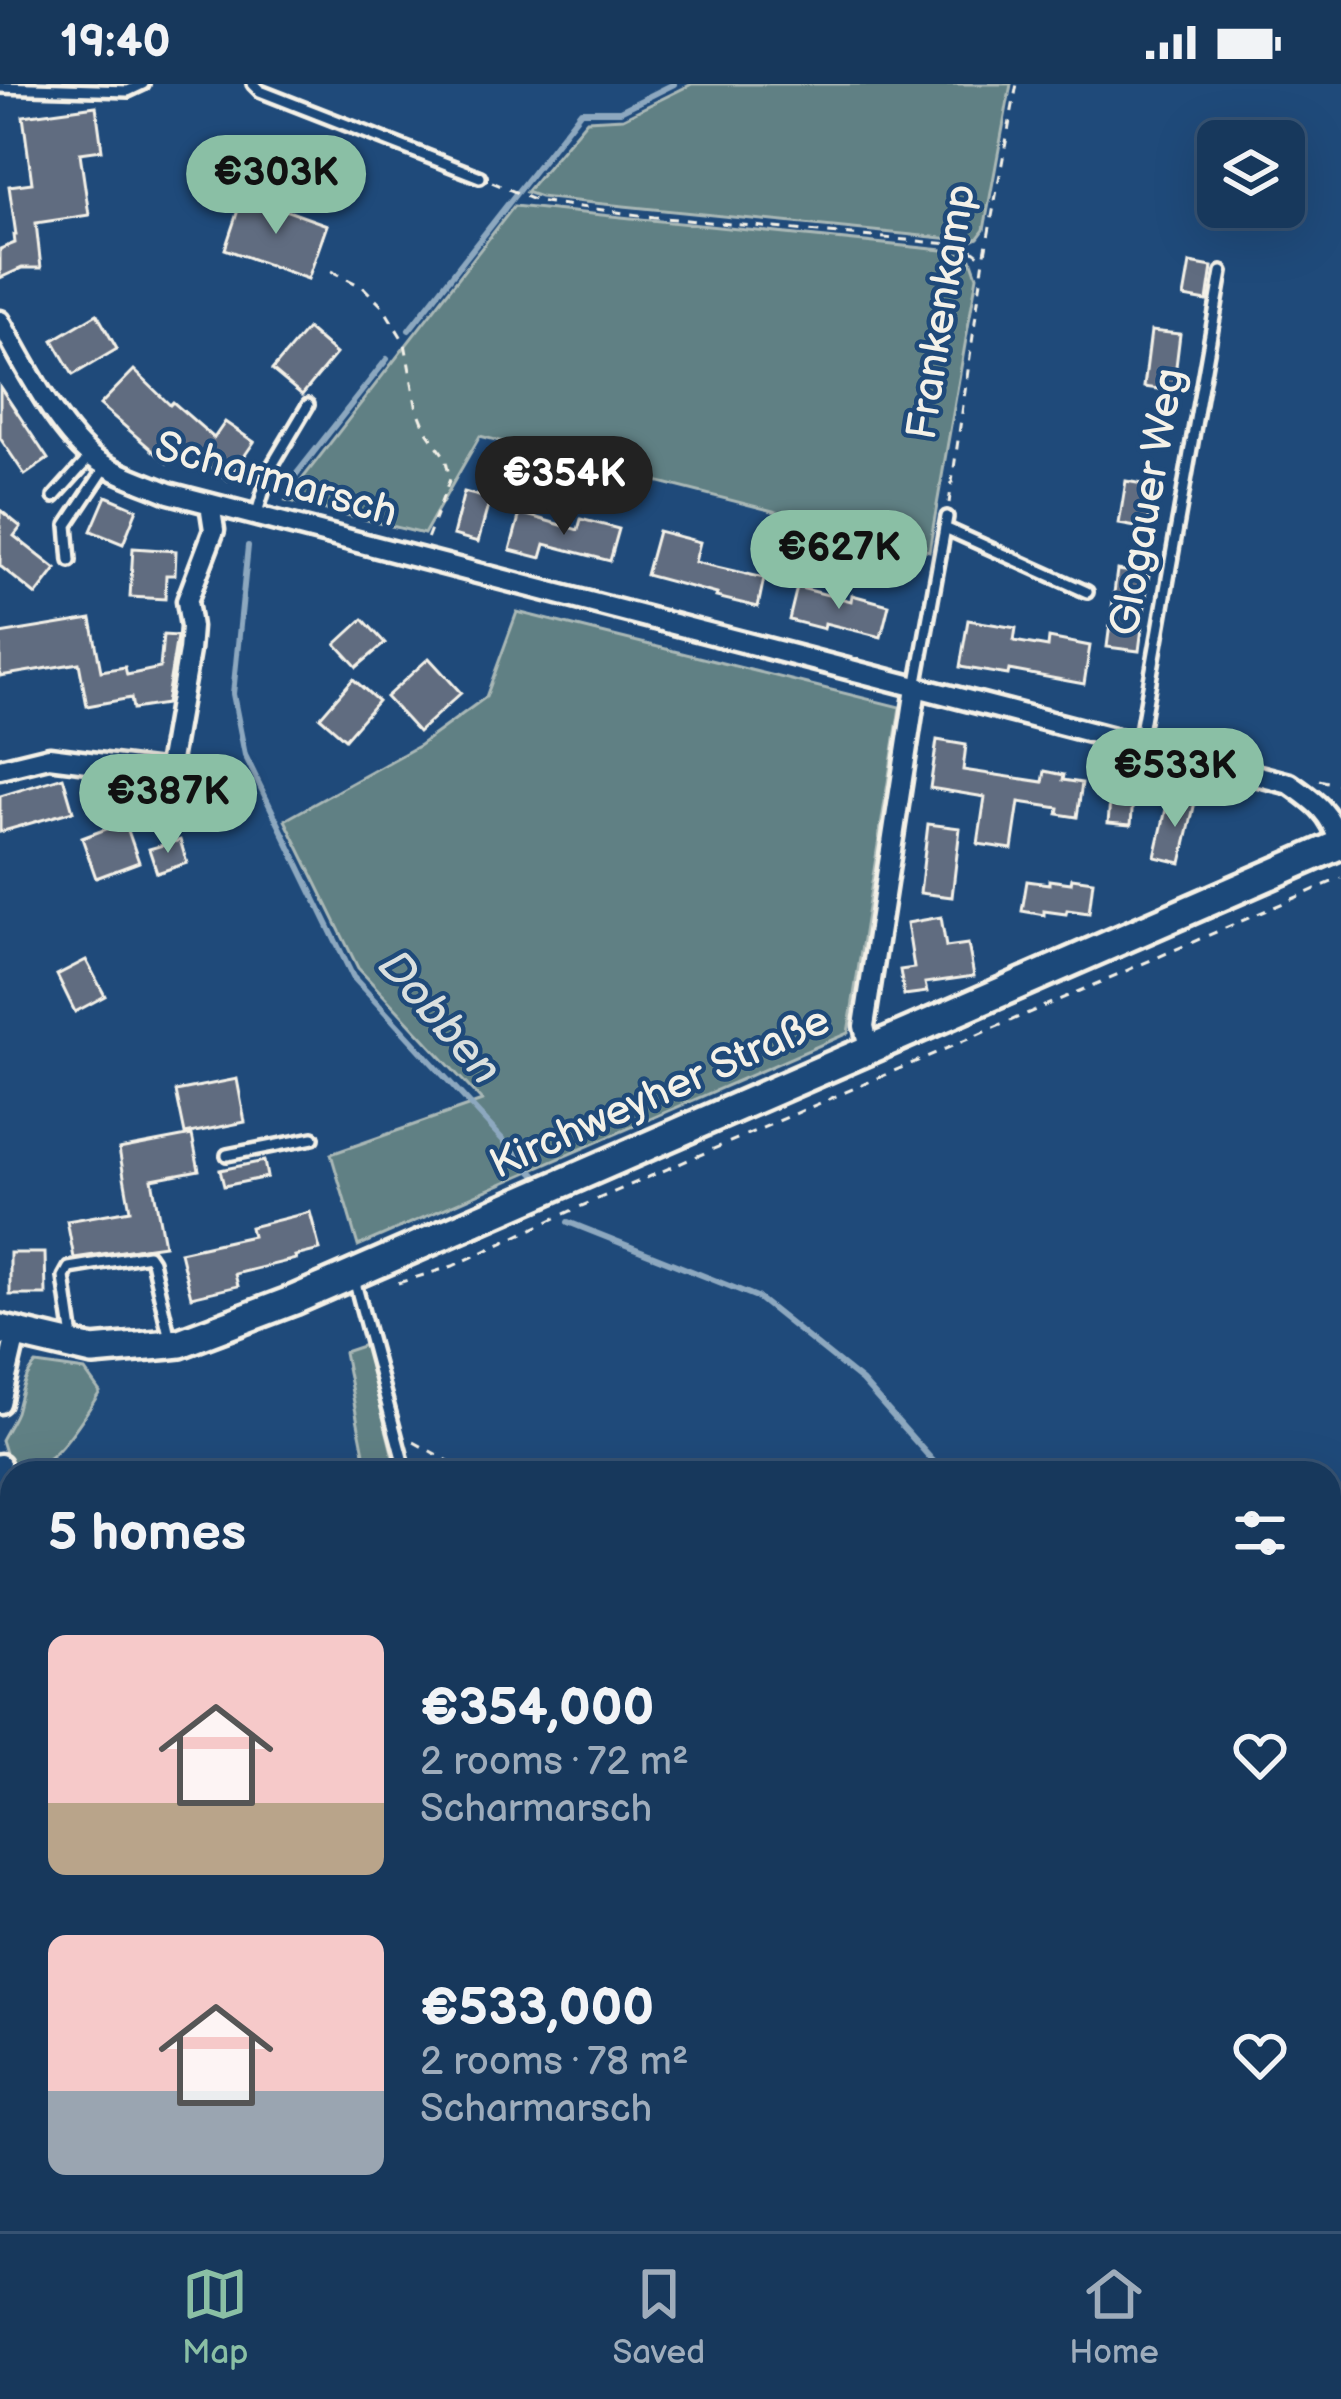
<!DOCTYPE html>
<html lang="en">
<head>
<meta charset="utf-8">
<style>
  :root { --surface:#17385c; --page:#244365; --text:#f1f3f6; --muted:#9eacbb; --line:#365272; --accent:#8abfa5 }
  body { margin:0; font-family:"Balsamiq Sans",sans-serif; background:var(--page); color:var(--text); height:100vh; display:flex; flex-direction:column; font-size:45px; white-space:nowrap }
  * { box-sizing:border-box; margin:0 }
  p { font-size:39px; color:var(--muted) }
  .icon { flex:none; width:66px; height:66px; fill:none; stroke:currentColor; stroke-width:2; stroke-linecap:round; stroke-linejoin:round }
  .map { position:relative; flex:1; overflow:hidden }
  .side { position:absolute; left:0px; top:1377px; width:1341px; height:771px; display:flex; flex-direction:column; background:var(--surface); border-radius:36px 36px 0 0; box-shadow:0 12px 48px #0002,0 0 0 3px var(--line) }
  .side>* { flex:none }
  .buttons { position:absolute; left:1197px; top:36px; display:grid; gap:24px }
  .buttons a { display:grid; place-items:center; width:108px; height:108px; border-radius:18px; background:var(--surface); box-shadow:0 12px 48px #0002,0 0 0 3px var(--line); font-size:60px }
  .price { position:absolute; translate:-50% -102px; padding:0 27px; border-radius:42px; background:var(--accent); color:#111; font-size:39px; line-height:78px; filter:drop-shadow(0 3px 6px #0008) }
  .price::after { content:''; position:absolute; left:50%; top:72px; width:36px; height:27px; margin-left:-18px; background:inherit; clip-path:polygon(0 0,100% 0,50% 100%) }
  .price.current { background:#222; color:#fff }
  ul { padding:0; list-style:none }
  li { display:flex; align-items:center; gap:36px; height:300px; padding:0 48px }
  li span { display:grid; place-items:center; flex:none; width:336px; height:240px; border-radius:18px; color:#555 }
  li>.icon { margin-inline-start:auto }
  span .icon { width:144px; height:144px; fill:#fffc; stroke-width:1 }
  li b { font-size:51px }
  h2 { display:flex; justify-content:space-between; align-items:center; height:144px; padding:0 48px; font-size:51px }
  .status { display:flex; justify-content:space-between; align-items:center; height:84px; padding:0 60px; background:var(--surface); direction:ltr }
  .status svg { height:33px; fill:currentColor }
  .menu { display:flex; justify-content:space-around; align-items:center; height:168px; border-top:3px solid var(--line); background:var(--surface); font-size:33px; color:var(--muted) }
  .menu a { display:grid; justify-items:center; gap:6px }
  .menu .current { color:var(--accent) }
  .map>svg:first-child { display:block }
  .green { fill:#608084; stroke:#aab8b6; stroke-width:3 }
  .water { fill:#4878a4; stroke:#8da8bf; stroke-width:3 }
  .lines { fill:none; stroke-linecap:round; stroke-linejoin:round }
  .stream { stroke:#8da8bf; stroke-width:6 }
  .building { fill:#606c80; stroke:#f4f1e8; stroke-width:3 }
  .service-casing { stroke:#f4f1e8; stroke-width:18 }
  .minor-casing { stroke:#f4f1e8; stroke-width:27 }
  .secondary-casing { stroke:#f4f1e8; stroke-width:36 }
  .path { stroke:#f4f1e8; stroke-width:3; stroke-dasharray:9 9; stroke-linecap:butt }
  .service { stroke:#1f4a7a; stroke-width:9 }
  .minor { stroke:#1f4a7a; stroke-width:18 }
  .secondary { stroke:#1f4a7a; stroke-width:27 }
  .labels { text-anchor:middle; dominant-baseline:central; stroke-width:9; stroke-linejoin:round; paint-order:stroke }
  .street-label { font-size:42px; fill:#f4f1e8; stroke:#1f4a7a }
  .water-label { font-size:45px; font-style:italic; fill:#dadfde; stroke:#1f4a7a }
</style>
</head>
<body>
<div class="status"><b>19:40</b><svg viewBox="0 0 49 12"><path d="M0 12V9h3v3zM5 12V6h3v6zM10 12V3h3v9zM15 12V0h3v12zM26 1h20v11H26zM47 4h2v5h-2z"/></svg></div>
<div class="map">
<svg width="1341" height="2147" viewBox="0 0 1341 2147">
  <rect width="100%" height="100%" fill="#1f4a7a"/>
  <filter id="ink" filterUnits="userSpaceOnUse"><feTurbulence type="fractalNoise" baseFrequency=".00833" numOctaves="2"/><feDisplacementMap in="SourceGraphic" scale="24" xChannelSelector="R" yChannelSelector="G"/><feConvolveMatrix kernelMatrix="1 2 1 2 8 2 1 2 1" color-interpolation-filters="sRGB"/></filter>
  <g filter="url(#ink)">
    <g class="green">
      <polygon points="692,0 1011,0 984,146 978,154 972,157 584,118 540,113 526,108 587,36 623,34"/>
      <polygon points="514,122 962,168 971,175 977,192 929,467 480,352 424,450 286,416"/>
      <polygon points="517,528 900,623 848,949 358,1162 331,1070 482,1017 358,884 285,736 420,661 486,613"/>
      <polygon points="365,1261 397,1389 362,1389 364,1369 344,1268"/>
      <path d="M36,1280L85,1287L100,1308C80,1338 53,1389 12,1389V1391L1,1356C6,1346 12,1338 16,1328C21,1311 23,1294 36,1280Z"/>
      <polygon points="1341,1549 1341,1666 1329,1704 1329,1560"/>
    </g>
    <polygon class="water" points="1341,1666 1341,1829 1329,1867 1329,1704"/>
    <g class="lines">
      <g class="stream">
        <polyline points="409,246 581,27 620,27 674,0"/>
        <polyline points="287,402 387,275"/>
        <polyline points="248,462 233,610 245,671 353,893 537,1093"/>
        <polyline points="568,1138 757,1213 862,1297 933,1377 938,1389"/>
      </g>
    </g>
    <g class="building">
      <polygon points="96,22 102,66 80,69 89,131 36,139 41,184 22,184 0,194 0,165 15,159 14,151 16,151 9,102 32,99 23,32"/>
      <polygon points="243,111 327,141 308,195 225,165"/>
      <polygon points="1190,179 1212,183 1207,217 1184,213"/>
      <polygon points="97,230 117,265 73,291 53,256"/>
      <polygon points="307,245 336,270 302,311 272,286"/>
      <polygon points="1151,247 1180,250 1173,307 1144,303"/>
      <polygon points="134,286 170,321 173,318 214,354 225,338 254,358 228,396 181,363 167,379 100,321"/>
      <polygon points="0,303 48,375 25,391 0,354"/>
      <polygon points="1126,397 1154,402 1147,445 1119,440"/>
      <polygon points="464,408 490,415 478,458 453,451"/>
      <polygon points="106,412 137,425 123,460 91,447"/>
      <polygon points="0,426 21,443 14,452 56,485 36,511 0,482"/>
      <polygon points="520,429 578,446 581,435 619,445 610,477 545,460 541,474 510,466"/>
      <polygon points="658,447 700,458 695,478 764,494 758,523 716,513 717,510 646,491"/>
      <polygon points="133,464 176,467 175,491 166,491 165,515 130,513"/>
      <polygon points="1117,486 1149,490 1139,567 1107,563"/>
      <polygon points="797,503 851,517 852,511 889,521 881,553 825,539 824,545 789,536"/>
      <polygon points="91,535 101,587 125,583 127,591 160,584 163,551 177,552 166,620 133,625 131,614 87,622 79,579 0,592 0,550"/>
      <polygon points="363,535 385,559 357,583 336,560"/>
      <polygon points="968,536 1016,544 1014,557 1048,563 1049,554 1090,562 1084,600 1009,586 1008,591 960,583"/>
      <polygon points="429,574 461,609 418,648 386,613"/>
      <polygon points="353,595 378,617 345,655 320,633"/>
      <polygon points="937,656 966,661 963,686 1043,698 1045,687 1064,691 1063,696 1082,699 1077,733 1058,730 1059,724 1019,718 1012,765 978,760 985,713 930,704"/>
      <polygon points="63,693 73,727 0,748 0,712"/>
      <polygon points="1112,696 1134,698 1131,741 1108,739"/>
      <polygon points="1169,712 1195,718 1181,779 1155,773"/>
      <polygon points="125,738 139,778 96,794 82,754"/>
      <polygon points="928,740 960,744 952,813 920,809"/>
      <polygon points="180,756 187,779 157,789 149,765"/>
      <polygon points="1072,794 1093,797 1089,829 1067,826 1066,830 1044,827 1044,831 1022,827 1027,797 1049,800 1049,796 1071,799"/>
      <polygon points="941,833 946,863 968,860 974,892 925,899 927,908 904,911 900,886 914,884 907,839"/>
      <polygon points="86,876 105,912 75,928 57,891"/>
      <polygon points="237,995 245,1038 185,1050 176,1007"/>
      <polygon points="192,1051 199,1086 152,1095 164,1161 74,1174 67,1137 130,1126 119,1065"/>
      <polygon points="264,1077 267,1093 224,1102 220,1086"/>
      <polygon points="310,1128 320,1166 295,1172 296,1175 235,1190 238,1202 191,1213 180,1168 252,1152 250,1143"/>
      <polygon points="10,1169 45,1169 46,1211 10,1211"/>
    </g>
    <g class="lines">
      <defs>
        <g id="service">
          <polyline points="253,0 260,7 480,93"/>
          <polyline points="0,3 128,7 143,0"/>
          <polyline points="54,413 91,372"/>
          <polyline points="257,429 270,385 308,321"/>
          <polyline points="945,444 1087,508"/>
          <polyline points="70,477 67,441 107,381"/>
          <polyline points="916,604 947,433"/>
          <polyline points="1139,659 1222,188"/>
          <polyline points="227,1071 313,1054"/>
          <polyline points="354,1195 406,1389"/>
          <polyline points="73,1255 64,1193 69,1184 148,1171 152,1177 170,1255"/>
        </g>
        <g id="minor">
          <path d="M0,237C22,277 56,343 91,372C113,389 143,398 169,409L1290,700C1316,718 1331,729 1340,760"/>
          <polyline points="0,685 49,673 168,688 189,567 191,543 187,517 214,446 210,420"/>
          <polyline points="869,964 864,942 916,604"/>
          <polyline points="0,1319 16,1251"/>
          <polyline points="0,1380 12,1424"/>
          <polyline points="0,1863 12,1866"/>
        </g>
        <polyline id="secondary" points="0,1245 93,1267 171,1260 180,1259 294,1216 1341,760"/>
      </defs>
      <use href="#service" class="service-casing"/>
      <use href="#minor" class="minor-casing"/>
      <use href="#secondary" class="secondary-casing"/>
      <g class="path">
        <polyline points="492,98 536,117 654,133 950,160 971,165 984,175"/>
        <polyline points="331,187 363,203 383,223 405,259 416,321 426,346 445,373 450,395 427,455"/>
        <polyline points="949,419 984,175 1017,0"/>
        <polyline points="1319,696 1341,701"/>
        <polyline points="398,1199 453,1182 577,1124 1341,794"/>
        <polyline points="414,1358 470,1389"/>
        <polyline points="0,1960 12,1953"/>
      </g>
      <use href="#service" class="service"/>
      <use href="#minor" class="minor"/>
      <use href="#secondary" class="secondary"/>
    </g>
  </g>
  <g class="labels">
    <g class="street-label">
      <text transform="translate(942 228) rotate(-81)">Frankenkamp</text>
      <text transform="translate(276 396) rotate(16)">Scharmarsch</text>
      <text transform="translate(1148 418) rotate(-80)">Glogauer Weg</text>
      <text transform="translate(660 1009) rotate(-24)">Kirchweyher Straße</text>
    </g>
    <g class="water-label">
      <text transform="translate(439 934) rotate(49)">Dobben</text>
    </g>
  </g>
</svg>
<div class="buttons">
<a><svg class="icon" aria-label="layers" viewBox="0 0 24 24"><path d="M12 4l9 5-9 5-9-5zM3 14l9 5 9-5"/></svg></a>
</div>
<b class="price" style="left:276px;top:153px">€303K</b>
<b class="price current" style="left:564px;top:454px">€354K</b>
<b class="price" style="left:839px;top:528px">€627K</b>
<b class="price" style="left:1175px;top:746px">€533K</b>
<b class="price" style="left:168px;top:772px">€387K</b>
<section class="side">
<h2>5 homes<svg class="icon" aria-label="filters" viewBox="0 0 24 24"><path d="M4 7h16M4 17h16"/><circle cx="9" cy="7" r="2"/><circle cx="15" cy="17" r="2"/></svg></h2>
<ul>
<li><span style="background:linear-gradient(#f6c9c9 70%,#b9a48a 0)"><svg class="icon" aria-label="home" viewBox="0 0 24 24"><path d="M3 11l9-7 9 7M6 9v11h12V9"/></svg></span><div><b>€354,000</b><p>2 rooms · 72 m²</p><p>Scharmarsch</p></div><svg class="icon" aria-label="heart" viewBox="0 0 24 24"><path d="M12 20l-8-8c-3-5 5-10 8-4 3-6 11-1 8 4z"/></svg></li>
<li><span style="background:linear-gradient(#f6c9c9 65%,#9aa5b1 0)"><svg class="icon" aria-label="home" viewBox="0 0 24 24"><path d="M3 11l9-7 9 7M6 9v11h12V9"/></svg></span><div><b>€533,000</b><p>2 rooms · 78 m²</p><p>Scharmarsch</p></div><svg class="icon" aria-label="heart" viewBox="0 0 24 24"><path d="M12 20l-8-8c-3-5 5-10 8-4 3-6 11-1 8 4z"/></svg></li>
</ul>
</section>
</div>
<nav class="menu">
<a class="current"><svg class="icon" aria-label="map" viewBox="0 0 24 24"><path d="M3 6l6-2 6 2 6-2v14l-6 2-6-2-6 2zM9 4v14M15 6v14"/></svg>Map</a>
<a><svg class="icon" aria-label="saved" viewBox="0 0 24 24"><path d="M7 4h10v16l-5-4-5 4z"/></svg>Saved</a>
<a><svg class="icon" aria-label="home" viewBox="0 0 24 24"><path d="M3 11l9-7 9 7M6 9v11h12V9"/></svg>Home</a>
</nav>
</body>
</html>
